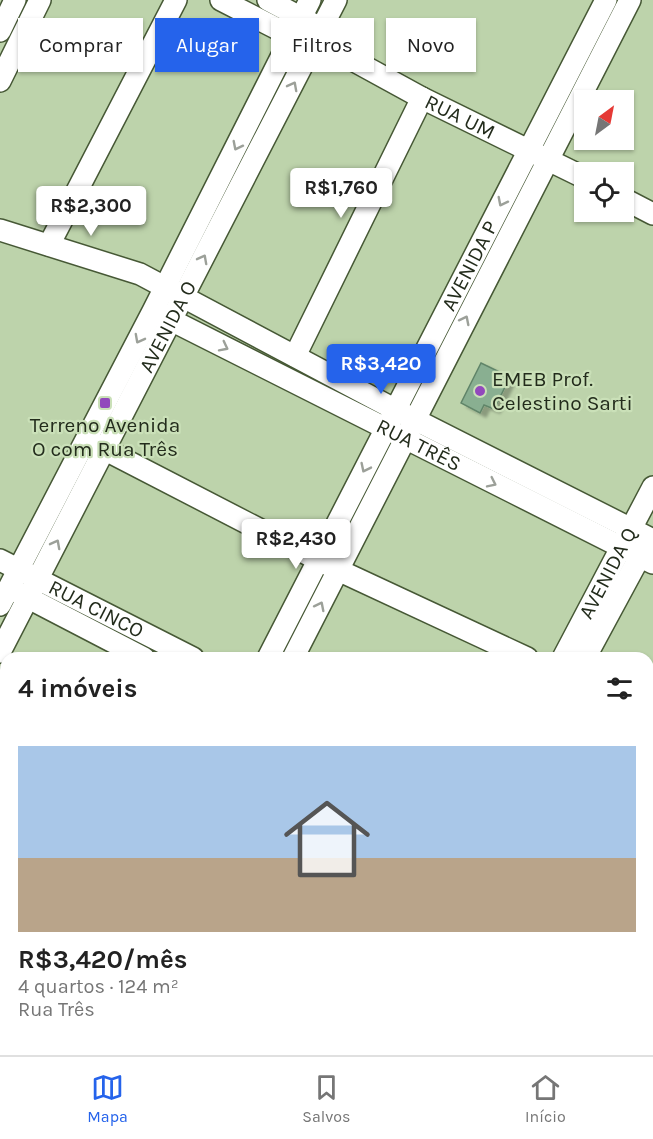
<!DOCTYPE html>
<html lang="pt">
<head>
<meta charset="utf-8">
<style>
  :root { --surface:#fff; --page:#f6f6f6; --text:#222; --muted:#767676; --line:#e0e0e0; --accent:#2563eb }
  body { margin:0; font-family:Karla,sans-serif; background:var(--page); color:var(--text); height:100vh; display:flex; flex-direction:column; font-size:22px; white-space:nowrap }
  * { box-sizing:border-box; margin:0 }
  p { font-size:20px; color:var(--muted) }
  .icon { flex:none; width:33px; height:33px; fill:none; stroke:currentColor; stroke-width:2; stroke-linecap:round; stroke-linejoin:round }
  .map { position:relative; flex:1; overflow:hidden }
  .panel { position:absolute; left:0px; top:652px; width:654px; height:404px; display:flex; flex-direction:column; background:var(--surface); border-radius:18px 18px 0 0; box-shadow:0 2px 4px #0004 }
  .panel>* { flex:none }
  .guide { position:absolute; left:18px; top:18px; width:618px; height:54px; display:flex; gap:12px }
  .needle { width:39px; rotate:32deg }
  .tools { position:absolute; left:574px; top:90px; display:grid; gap:12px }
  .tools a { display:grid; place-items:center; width:60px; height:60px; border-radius:0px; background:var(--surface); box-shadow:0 2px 4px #0004; font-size:30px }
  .price { position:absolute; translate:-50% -51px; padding:0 14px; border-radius:6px; background:#fff; color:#222; font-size:20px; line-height:39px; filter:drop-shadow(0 2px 3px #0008) }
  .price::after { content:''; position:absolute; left:50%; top:36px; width:18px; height:14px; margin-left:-9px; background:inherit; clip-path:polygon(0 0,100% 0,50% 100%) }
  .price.active { background:var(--accent); color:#fff }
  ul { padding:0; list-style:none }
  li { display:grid; align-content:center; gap:12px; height:318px; padding:0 18px }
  li span { display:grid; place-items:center; height:186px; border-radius:0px; color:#555 }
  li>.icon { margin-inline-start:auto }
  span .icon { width:108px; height:108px; fill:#fffc; stroke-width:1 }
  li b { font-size:26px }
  h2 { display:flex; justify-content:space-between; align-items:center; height:72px; padding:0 18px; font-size:26px }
  .tag { padding:0 21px; border-radius:0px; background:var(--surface); box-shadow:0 2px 4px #0004; font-size:21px; line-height:54px }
  .tag.active { background:var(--accent); color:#fff }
  .menu { display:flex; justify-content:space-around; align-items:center; height:84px; border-top:2px solid var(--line); background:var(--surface); font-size:16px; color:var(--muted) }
  .menu a { display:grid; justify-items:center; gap:3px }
  .menu .active { color:var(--accent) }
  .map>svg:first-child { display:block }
  .building { fill:#89af91; stroke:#618569; stroke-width:1.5; filter:url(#shadow) }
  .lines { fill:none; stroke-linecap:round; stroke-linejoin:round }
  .minor-casing { stroke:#465835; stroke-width:24 }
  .minor { stroke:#fff; stroke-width:21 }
  .oneway { stroke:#9ca099 }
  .poi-dot { fill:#9249bc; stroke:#cae0b8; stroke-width:2 }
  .labels { text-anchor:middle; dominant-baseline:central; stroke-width:4.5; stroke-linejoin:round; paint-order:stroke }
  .street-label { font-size:21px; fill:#232c1c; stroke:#cae0b8 }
  .poi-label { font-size:21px; fill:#232c1c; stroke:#cae0b8; text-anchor:start }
</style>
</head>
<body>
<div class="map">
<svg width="653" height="1055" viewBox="0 0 653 1055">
  <defs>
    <filter id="shadow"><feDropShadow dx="6" dy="4" stdDeviation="1.5" flood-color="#0004"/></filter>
  </defs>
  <rect width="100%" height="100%" fill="#bdd3ab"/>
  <g class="building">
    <polygon points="481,363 510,377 494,409 484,405 480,413 461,403"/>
    <polygon points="648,991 653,994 653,1006 648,1004"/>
    <polygon points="122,1050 142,1050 139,1055 119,1055"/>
    <polygon points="146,1050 167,1050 165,1055 144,1055"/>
    <polygon points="459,1050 468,1050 466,1055 457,1055"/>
  </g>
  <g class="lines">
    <defs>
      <g id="minor">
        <path id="s1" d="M221,0L313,47L338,52L422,98L585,178"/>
        <polyline points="268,0 313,24"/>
        <polyline points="0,31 15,0"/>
        <polyline points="0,81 40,0"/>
        <polyline points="624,199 653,214"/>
        <polyline points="0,230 140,274 396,410 653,540"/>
        <polyline points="49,245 176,0"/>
        <path id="s2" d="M159,314L653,563"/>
        <polyline points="295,356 422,98"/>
        <polyline points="94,444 338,570 527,658"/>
        <path id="s3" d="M0,560L193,658"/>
        <polyline points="17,592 144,658"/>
        <polyline points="0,605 153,311 310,0"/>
        <path id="s4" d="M0,652L336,0"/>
        <path id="s5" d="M268,658L606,0"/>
        <polyline points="293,658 630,0"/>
        <path id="s6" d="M563,658L653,487"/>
        <polyline points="585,658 646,545"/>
        <polyline points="648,720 653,722"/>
        <polyline points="0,751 6,754"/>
        <polyline points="648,889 653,892"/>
        <polyline points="0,914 6,917"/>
        <polyline points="648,917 653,919"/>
        <polyline points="0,936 6,939"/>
        <polyline points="220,1050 229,1055"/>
        <polyline points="263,1050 273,1055"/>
        <polyline points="588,1050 598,1055"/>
        <polyline points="67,1055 69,1050"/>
        <polyline points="89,1055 92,1050"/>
        <polyline points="359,1055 361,1050"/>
        <polyline points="381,1055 384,1050"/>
      </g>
    </defs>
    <use href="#minor" class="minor-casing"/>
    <use href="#minor" class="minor"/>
  </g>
  <defs><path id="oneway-chevron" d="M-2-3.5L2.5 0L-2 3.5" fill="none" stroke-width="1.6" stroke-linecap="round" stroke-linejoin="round" transform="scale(1.5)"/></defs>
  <g class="oneway">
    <use href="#oneway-chevron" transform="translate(293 86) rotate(-62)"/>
    <use href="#oneway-chevron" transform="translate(237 146) rotate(117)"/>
    <use href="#oneway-chevron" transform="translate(502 202) rotate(117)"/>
    <use href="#oneway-chevron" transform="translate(203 259) rotate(-62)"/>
    <use href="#oneway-chevron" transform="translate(465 320) rotate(-63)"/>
    <use href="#oneway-chevron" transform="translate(139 339) rotate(118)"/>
    <use href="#oneway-chevron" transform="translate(224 347) rotate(27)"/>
    <use href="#oneway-chevron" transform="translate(365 468) rotate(116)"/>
    <use href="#oneway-chevron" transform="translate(492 483) rotate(26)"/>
    <use href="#oneway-chevron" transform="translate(56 544) rotate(-62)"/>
    <use href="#oneway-chevron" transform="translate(320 606) rotate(-63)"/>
  </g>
  <g class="poi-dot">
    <circle cx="480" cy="391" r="6"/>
    <rect x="99" y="397" width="12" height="12" rx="3"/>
  </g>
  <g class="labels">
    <g class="street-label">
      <text stroke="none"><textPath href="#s1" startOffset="267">RUA UM</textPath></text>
      <text stroke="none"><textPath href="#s5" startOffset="441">AVENIDA P</textPath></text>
      <text stroke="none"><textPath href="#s4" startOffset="366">AVENIDA O</textPath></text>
      <text stroke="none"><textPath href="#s2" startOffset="291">RUA TRÊS</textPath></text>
      <text stroke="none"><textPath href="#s6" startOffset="96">AVENIDA Q</textPath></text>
      <text stroke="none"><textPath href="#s3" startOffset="108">RUA CINCO</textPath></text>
    </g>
    <g class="poi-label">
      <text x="492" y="379">EMEB Prof.<tspan x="492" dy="24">Celestino Sarti</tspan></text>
      <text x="105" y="425" text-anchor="middle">Terreno Avenida<tspan x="105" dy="24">O com Rua Três</tspan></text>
    </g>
  </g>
</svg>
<div class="tools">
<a><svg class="needle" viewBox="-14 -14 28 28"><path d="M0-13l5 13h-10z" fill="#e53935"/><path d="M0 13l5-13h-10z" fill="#767676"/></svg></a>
<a><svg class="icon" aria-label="locate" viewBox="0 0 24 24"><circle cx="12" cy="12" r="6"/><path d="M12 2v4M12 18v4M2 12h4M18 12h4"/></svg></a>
</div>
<b class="price" style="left:341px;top:219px">R$1,760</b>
<b class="price" style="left:91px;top:237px">R$2,300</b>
<b class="price active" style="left:381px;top:395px">R$3,420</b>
<b class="price" style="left:296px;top:570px">R$2,430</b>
<div class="guide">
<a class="tag">Comprar</a>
<a class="tag active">Alugar</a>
<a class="tag">Filtros</a>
<a class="tag">Novo</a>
</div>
<section class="panel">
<h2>4 imóveis<svg class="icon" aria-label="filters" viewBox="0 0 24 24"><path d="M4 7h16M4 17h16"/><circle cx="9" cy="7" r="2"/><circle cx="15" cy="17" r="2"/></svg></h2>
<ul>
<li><span style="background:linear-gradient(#a9c7e8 60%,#b9a48a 0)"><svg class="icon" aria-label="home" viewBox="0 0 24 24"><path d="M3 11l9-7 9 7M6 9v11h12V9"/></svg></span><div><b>R$3,420/mês</b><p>4 quartos · 124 m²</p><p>Rua Três</p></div></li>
</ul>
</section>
</div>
<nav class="menu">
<a class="active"><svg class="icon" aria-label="map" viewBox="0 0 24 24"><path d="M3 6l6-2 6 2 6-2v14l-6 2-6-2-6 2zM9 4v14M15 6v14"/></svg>Mapa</a>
<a><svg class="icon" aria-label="saved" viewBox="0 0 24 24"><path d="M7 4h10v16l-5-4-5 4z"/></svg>Salvos</a>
<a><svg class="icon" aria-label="home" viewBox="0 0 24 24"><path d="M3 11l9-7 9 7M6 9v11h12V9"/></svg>Início</a>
</nav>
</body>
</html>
